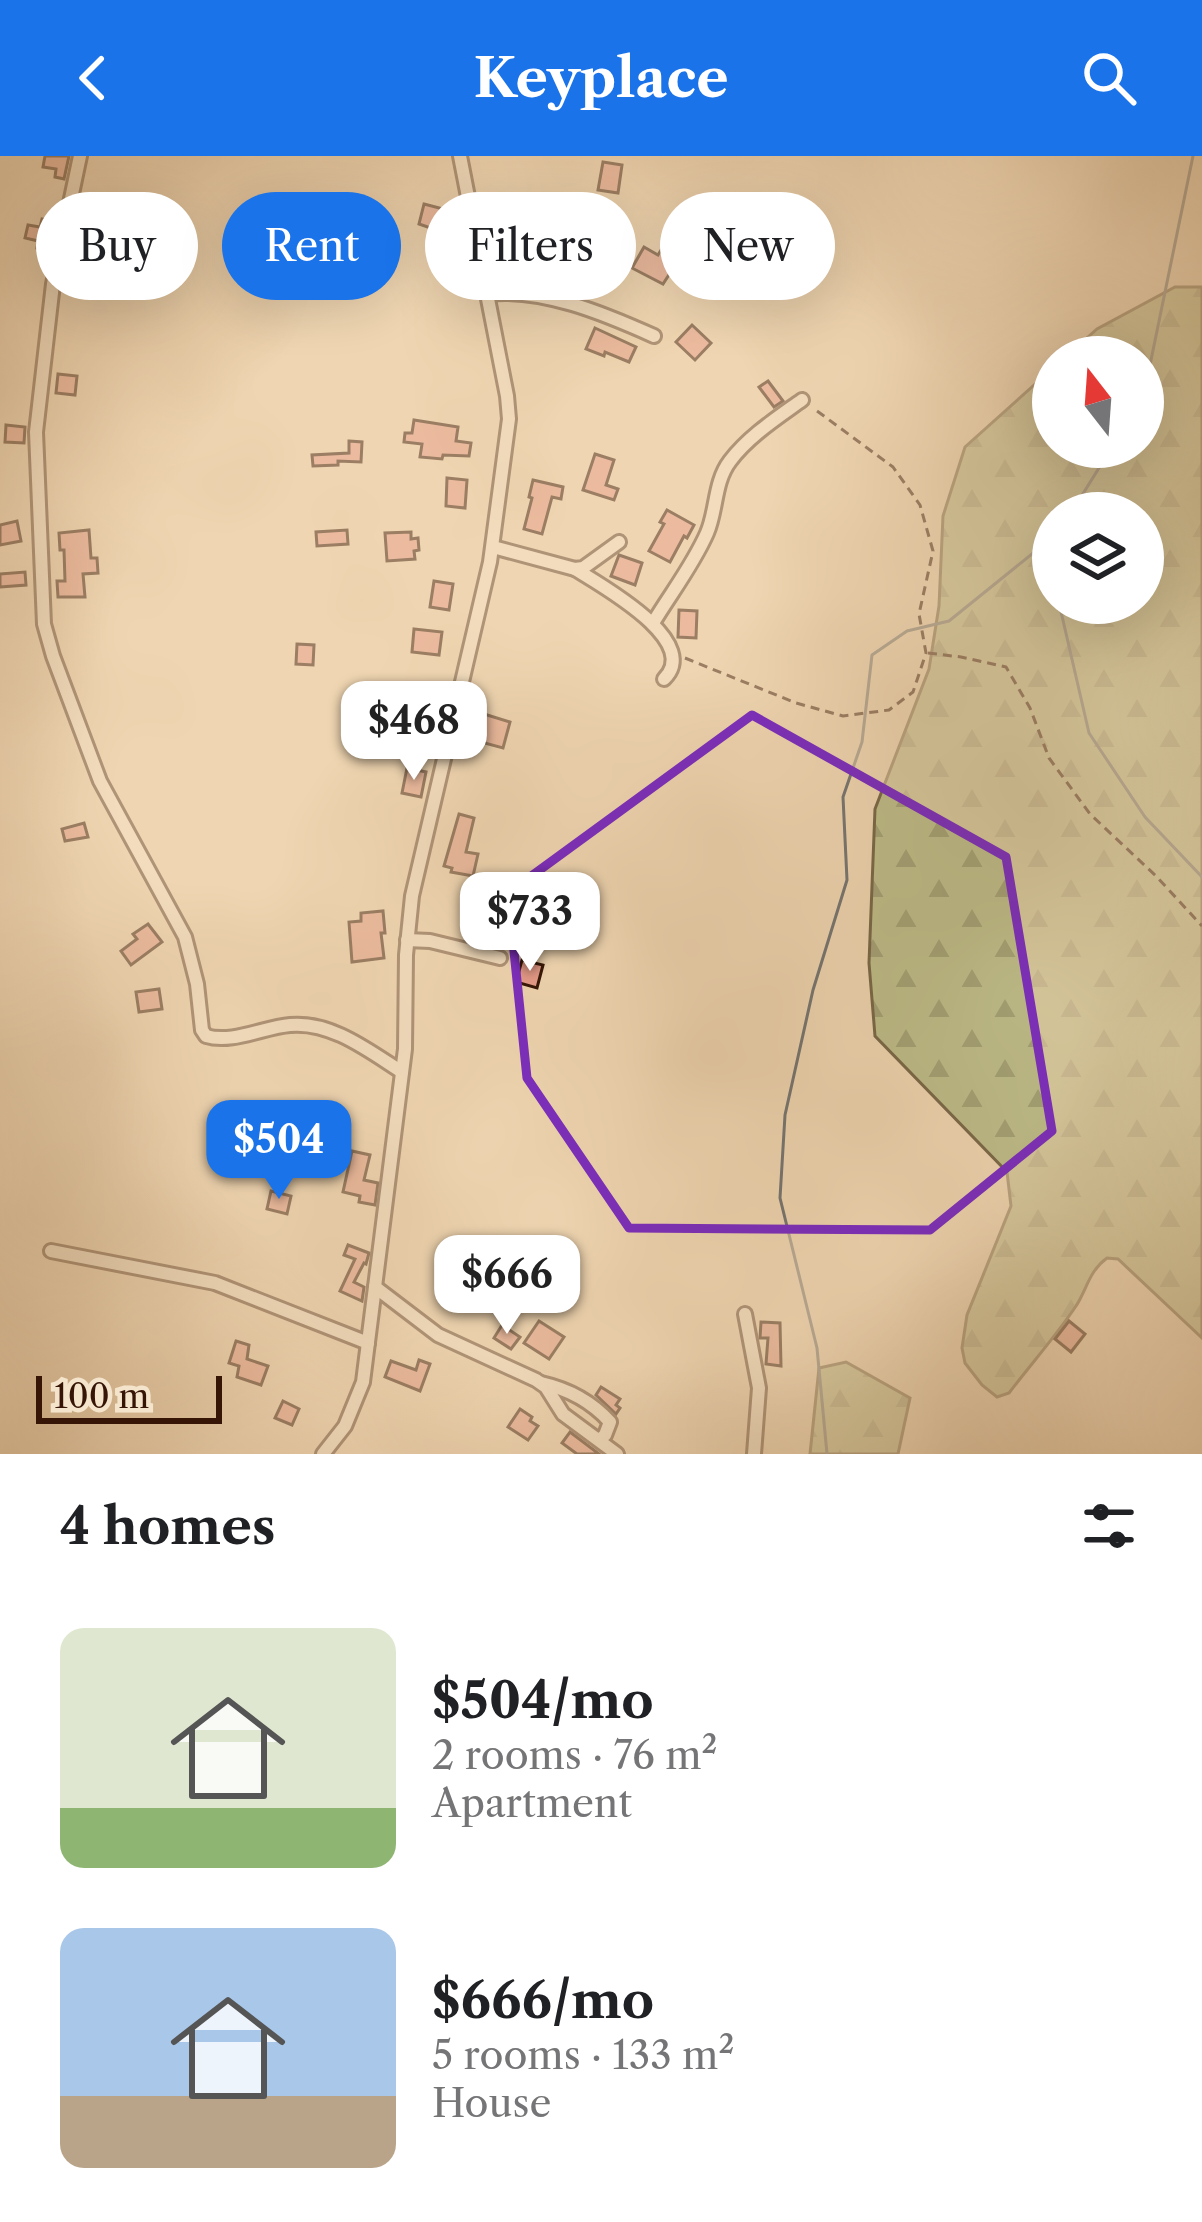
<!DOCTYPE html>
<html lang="en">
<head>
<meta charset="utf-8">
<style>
  :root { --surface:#fff; --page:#f6f6f6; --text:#202124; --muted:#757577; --accent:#1a73e8 }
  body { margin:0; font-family:"Libre Caslon Text",serif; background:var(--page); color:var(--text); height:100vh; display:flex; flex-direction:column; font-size:45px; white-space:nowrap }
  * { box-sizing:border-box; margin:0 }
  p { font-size:39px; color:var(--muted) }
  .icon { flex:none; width:66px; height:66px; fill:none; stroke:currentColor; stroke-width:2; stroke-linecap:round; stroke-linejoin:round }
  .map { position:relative; height:1298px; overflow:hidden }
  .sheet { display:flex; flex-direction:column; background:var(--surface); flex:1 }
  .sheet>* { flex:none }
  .hud { position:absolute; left:36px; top:36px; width:1131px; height:108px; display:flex; gap:24px }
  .needle { width:78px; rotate:343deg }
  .buttons { position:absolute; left:1032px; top:180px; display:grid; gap:24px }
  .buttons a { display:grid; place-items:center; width:132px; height:132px; border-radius:50%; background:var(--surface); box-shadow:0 12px 48px #0002; font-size:60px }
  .scale { position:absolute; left:36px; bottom:30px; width:186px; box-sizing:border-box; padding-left:12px; border:6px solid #361506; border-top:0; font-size:33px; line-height:42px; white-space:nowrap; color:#361506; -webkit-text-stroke:9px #f5e4cc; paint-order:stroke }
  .price { position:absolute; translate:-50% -102px; padding:0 27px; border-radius:24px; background:#fff; color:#222; font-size:39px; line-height:78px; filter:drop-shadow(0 3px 6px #0008) }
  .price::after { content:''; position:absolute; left:50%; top:72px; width:36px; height:27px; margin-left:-18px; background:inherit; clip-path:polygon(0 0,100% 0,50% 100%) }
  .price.current { background:var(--accent); color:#fff }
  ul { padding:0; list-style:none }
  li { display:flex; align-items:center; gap:36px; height:300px; padding:0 60px }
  li span { display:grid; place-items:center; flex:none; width:336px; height:240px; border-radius:24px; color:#555 }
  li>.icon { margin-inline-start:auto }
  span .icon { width:144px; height:144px; fill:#fffc; stroke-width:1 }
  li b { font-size:51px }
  h2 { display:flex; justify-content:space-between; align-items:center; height:144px; padding:0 60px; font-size:51px }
  .pill { padding:0 42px; border-radius:54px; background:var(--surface); box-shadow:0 12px 48px #0002; font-size:42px; line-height:108px }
  .pill.current { background:var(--accent); color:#fff }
  header { display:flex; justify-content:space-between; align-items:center; height:156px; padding:0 60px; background:var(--accent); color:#fff; font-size:54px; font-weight:700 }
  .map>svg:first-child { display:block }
  .forest { fill:url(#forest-firs); stroke:#7a6848; stroke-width:3; fill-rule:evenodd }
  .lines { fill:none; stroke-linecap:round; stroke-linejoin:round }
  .stream { stroke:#767571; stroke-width:3 }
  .building { fill:#e89c8a; stroke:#361506; stroke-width:3 }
  .street-casing { stroke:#644531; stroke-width:18 }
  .path { stroke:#361506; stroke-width:3; stroke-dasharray:9 6; stroke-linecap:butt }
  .street { stroke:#f5e4cc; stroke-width:12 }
  .marked { fill:none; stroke:#7b2cbf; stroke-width:9; stroke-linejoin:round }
</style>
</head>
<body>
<header><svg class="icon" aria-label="back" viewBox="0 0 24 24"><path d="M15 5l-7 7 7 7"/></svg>Keyplace<svg class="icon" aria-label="search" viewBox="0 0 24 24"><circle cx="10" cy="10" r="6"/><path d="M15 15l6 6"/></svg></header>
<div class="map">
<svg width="1202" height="1298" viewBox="0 0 1202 1298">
  <defs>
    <pattern id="forest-firs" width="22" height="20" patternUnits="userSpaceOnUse" patternTransform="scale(3)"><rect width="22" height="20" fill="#bdbc89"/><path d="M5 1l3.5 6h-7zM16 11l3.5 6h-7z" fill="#a3a175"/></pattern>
  </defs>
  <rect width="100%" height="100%" fill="#efd5b1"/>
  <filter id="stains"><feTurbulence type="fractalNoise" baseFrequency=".00167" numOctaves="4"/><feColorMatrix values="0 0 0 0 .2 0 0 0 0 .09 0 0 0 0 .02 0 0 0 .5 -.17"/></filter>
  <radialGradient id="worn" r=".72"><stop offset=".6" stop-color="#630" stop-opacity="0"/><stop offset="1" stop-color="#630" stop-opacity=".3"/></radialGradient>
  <g class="forest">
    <path d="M1175,131H1202V1182L1118,1103L1107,1102C1089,1115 1087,1133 1076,1150C1056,1180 1031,1208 1009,1237L997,1241L982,1229L965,1207L962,1192L967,1159L1011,1050L1007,1016L875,880L869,807L875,653L929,513L939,450L943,360L965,291L1053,212V291H1143V201H1066L1097,173ZM1053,357H1143V447H1053Z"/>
    <polygon points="846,1206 910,1242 898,1298 810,1298 819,1212"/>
  </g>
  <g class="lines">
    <g class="stream">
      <polyline points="1143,243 1193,0"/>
      <polyline points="1071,357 1112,291"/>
      <polyline points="1046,387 1053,421"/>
      <polyline points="1059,447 1089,577 1145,661 1202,721"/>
      <polyline points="827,1298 817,1192 780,1042 785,959 813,834 847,724 843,641 862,586 872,499 907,475 949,465 1053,381"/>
    </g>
  </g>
  <g class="building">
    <polygon points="45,0 69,0 64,23 55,21 56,13 43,11"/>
    <polygon points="603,6 622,9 618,37 598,34"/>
    <polygon points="424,48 451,55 445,77 419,68"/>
    <polygon points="42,63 55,66 49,94 37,92 38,85 25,82 28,69 40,71"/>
    <polygon points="672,76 690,86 663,128 632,112 644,91 658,99"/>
    <polygon points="89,103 126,115 121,131 84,119"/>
    <polygon points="692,169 711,187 695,204 676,186"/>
    <polygon points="595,172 636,191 629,206 605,196 604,200 586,193"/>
    <polygon points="58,218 77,220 75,239 56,237"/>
    <polygon points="768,225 783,245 774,251 759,231"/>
    <polygon points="414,264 458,271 456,285 471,287 469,300 443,299 442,303 420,301 422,288 404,286 405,277 412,277"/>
    <polygon points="6,269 25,271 24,287 5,286"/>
    <polygon points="349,285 362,286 361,306 338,305 338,309 313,310 312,299 349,297"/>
    <polygon points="595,298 614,304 606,329 618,333 614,344 583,334"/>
    <polygon points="447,322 467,324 465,352 446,350"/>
    <polygon points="533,324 563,331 561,343 552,341 542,378 524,373 532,342 529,341"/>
    <polygon points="667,354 694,369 687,382 684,380 670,406 649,395 664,368 660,366"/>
    <polygon points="17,365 21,385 0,389 0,369"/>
    <polygon points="89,374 91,402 97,402 98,417 83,418 85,441 58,441 57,425 65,425 64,394 60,394 59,377"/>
    <polygon points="347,374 348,388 317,390 316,376"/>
    <polygon points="411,376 411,383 418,382 419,394 414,395 415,403 387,405 385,377"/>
    <polygon points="619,399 642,407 635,429 611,420"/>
    <polygon points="25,416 26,429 0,431 0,418"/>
    <polygon points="434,425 453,428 449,454 430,451"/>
    <polygon points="679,454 697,455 696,482 678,481"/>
    <polygon points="414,473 442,476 439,499 412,496"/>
    <polygon points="297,488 314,489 313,509 296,508"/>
    <polygon points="361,530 374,532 370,553 353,551 356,534 360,535"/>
    <polygon points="413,534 433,537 434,551 442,552 440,564 400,558 402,542 412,543"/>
    <polygon points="484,558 510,566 503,592 477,585"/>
    <polygon points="370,572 386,575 382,595 365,591"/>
    <polygon points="407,612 426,616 421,641 402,637"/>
    <polygon points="459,658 474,662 466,696 478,698 473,720 451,716 452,712 444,710"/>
    <polygon points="84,667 88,681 65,685 62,673"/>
    <polygon points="520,728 544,734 540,747 529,745 527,754 514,751"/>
    <polygon points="383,755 385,777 381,777 384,802 352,806 349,766 361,765 361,757"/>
    <polygon points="148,768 162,786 131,809 121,795 137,783 133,778"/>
    <polygon points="522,804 543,809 537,832 516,826"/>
    <polygon points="159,833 162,853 139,856 136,836"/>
    <polygon points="352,995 370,999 364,1024 378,1027 375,1049 359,1046 360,1040 343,1036"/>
    <polygon points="271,1035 291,1040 287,1058 267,1053"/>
    <polygon points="348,1089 369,1097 366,1108 364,1107 354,1126 364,1131 362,1145 340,1135 355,1103 344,1099"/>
    <polygon points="539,1165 564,1181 549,1203 524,1187"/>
    <polygon points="1069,1165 1085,1178 1071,1196 1055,1183"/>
    <polygon points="761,1166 780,1167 781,1210 766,1208 768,1182 760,1182"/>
    <polygon points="502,1169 520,1181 511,1193 494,1182"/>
    <polygon points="236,1185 249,1189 247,1203 268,1210 261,1229 237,1221 239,1210 229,1207"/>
    <polygon points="419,1204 430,1208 420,1235 385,1221 391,1205 416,1214"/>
    <polygon points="601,1231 620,1243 616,1249 620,1252 616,1258 596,1239"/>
    <polygon points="283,1245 299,1253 292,1269 275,1262"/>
    <polygon points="520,1253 532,1261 530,1265 538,1270 528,1284 508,1271"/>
    <polygon points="570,1276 599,1298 577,1298 562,1287"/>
  </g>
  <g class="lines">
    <defs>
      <g id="street">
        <path d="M80,0L53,128L36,276L44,468L53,500L100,625L185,781L197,828L202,874L206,880C232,888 264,871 290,869C331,865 369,895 402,916"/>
        <path d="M487,138C541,131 605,158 654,180"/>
        <polyline points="493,391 575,413 583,412 619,386"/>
        <path d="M575,413C600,429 703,485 664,523"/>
        <path d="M653,467C671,437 693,409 707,377C717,354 714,326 730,305C749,280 777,262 802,244"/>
        <polyline points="407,784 430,785 500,802"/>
        <polyline points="51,1095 215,1127 368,1187"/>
        <polyline points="375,1131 438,1179 536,1224 546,1231 563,1258 617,1298"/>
        <polyline points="745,1158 759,1232 754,1298"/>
        <path d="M541,1227C568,1233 591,1245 610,1266L605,1279L599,1284"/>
        <polyline points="323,1298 345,1270 363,1226 405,893 406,799 412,740 490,406 509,263 507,240 460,0"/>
      </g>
    </defs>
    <use href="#street" class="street-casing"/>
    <g class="path">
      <polyline points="928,497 961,501 1006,511 1030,552 1049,602 1090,658 1156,720 1202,770"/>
      <polyline points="685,502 796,547 843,560 889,554 913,536 926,497 919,458 933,395 920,349 893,311 813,252"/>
    </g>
    <use href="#street" class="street"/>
  </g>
  <path d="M0 0H1202V1298H0ZM752,559L1006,701L1052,975L930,1074L629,1072L527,922L508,737Z" fill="#efd5b1" fill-opacity=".55" fill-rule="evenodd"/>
  <path class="marked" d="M752,559L1006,701L1052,975L930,1074L629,1072L527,922L508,737Z"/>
  <rect width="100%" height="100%" filter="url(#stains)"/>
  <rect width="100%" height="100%" fill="url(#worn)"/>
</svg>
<div class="buttons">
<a><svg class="needle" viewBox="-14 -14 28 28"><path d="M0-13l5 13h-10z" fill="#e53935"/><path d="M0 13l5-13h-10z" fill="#757577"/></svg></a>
<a><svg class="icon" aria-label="layers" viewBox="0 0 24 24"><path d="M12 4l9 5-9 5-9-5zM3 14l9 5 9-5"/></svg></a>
</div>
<div class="scale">100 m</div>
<b class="price" style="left:414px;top:627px">$468</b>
<b class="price" style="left:530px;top:818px">$733</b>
<b class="price current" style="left:279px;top:1046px">$504</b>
<b class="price" style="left:507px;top:1181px">$666</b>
<div class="hud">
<a class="pill">Buy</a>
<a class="pill current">Rent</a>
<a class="pill">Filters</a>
<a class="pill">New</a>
</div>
</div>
<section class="sheet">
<h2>4 homes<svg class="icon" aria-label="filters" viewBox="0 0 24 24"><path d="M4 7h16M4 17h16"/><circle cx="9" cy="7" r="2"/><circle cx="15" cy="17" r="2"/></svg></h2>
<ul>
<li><span style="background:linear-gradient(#dfe7d0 75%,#8fb573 0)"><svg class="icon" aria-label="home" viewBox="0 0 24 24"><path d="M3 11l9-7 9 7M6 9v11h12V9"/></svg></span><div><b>$504/mo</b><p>2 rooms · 76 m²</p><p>Apartment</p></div></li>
<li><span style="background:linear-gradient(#a9c7e8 70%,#b9a48a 0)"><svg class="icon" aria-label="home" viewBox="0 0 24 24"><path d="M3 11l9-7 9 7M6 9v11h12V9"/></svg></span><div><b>$666/mo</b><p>5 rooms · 133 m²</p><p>House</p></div></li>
</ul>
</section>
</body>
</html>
